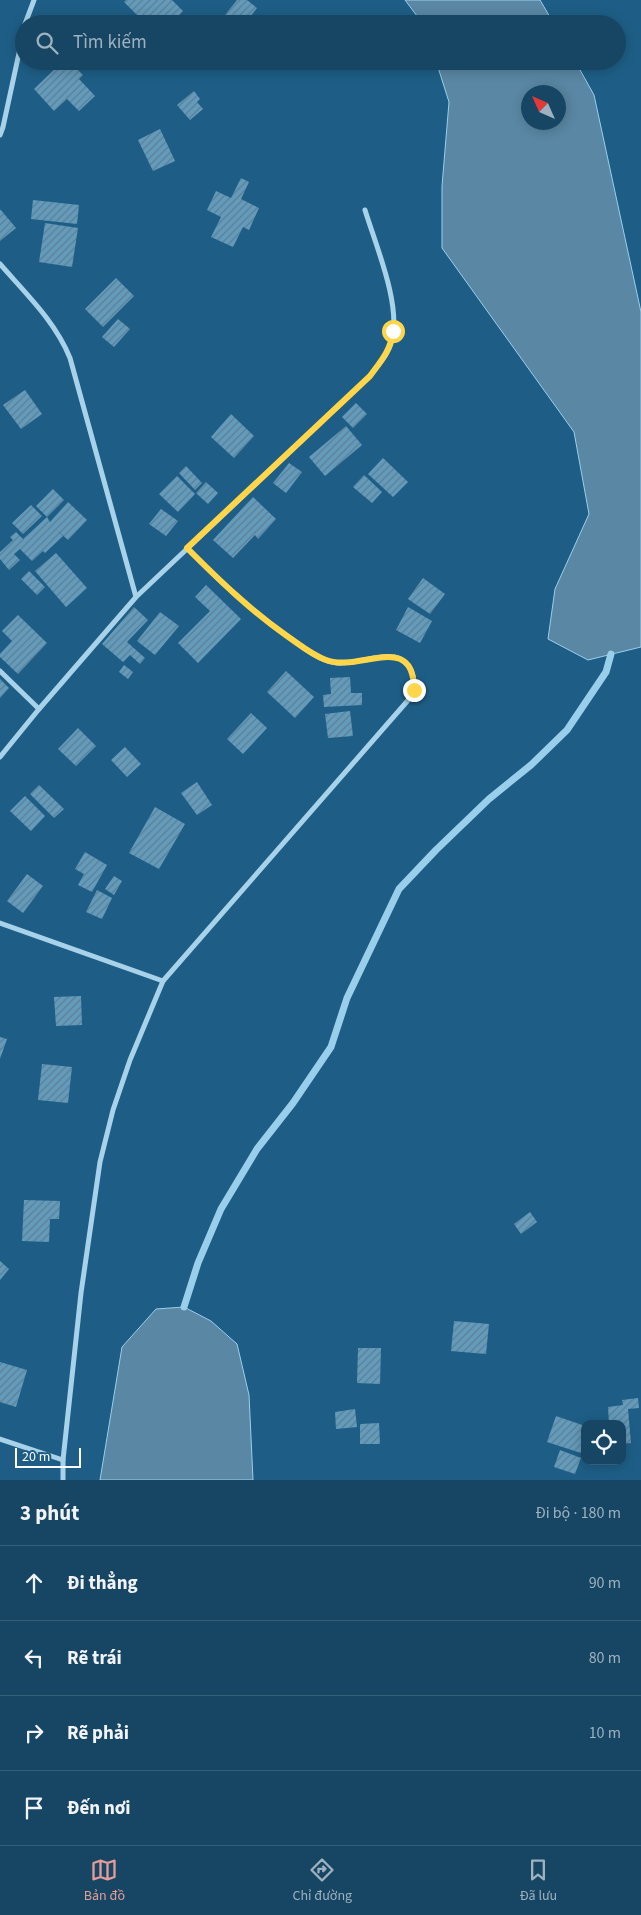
<!DOCTYPE html>
<html lang="vi">
<meta charset="utf-8">
<style>
:root{--surface:#164664;--page:#23506d;--text:#f1f3f6;--muted:#9eb1bf;--line:#355e78;--accent:#e69b98}
body{margin:0;font-family:"Source Sans 3",sans-serif;background:var(--page);color:var(--text)}
.controls{position:absolute;right:15px;bottom:15px;display:grid;overflow:hidden;border-radius:10px;box-shadow:0 2px 12px #0003}
.controls button{width:45px;height:45px;display:grid;place-items:center;padding:0;border:0;border-bottom:1px solid var(--line);background:var(--surface);color:var(--text);font:25px sans-serif}
.compass{position:absolute;left:521px;top:85px;width:45px;height:45px;border-radius:50%;background:var(--surface);box-shadow:0 2px 12px #0003;rotate:315deg}
.scale{position:absolute;left:15px;bottom:12px;width:66px;box-sizing:border-box;padding-left:5px;border:2px solid #fff;border-top:0;font-size:14px;line-height:18px;white-space:nowrap;color:#fff;-webkit-text-stroke:4px #1e5e86;paint-order:stroke}
.stop{position:absolute;width:15px;height:15px;margin:-11px;border:4px solid #ffd54a;border-radius:50%;background:#fff}
.stop.end{background:#ffd54a;border-color:#fff;box-shadow:0 1px 5px #0008}
.list{margin:0;padding:0;list-style:none}
h2{display:flex;justify-content:space-between;align-items:center;height:65px;margin:0;padding:0 20px;font-size:21px}
h2 small{font-size:16px;font-weight:400;color:var(--muted)}
.list li{display:grid;grid-template-columns:32px 1fr auto;gap:15px;align-items:center;box-sizing:border-box;height:75px;padding:0 20px;border-top:1px solid var(--line)}
.list b{display:block;font-size:19px;white-space:nowrap}
.list em{font-size:16px;font-style:normal;color:var(--muted)}
.icon{flex:none;width:28px;height:28px;fill:none;stroke:currentColor;stroke-width:2;stroke-linecap:round;stroke-linejoin:round}
.map{position:relative;flex:none;width:641px;height:1480px;overflow:hidden}
.search{position:absolute;background:var(--surface);box-shadow:0 2px 12px #0003;left:15px;right:15px;top:15px;height:55px;display:flex;align-items:center;gap:12px;box-sizing:border-box;padding:0 18px;border-radius:28px;color:var(--muted);font-size:19px}
.sheet{height:365px;background:var(--surface)}
nav{display:flex;justify-content:space-around;align-items:center;box-sizing:border-box;height:70px;border-top:1px solid var(--line);background:var(--surface);font-size:14px;color:var(--muted)}
nav a{display:grid;justify-items:center;gap:2px}
nav .on{color:var(--accent)}
.map>svg:first-child{display:block}
.water{fill:#5a87a4;stroke:#9acfec;fill-rule:evenodd}
.lines{fill:none;stroke-linecap:round;stroke-linejoin:round}
.stream{stroke:#9acfec;stroke-width:7}
.building{fill:url(#building-hatch)}
.street{stroke:#a7d2ea;stroke-width:5}
.route{stroke:#ffd54a;stroke-width:6}
</style>
<div class="map">
<svg width="641" height="1480" viewBox="0 0 641 1480">
<defs>
<pattern id="building-hatch" width="6" height="6" patternUnits="userSpaceOnUse" patternTransform="scale(1.25)"><rect width="6" height="6" fill="#649bbb"/><path d="M-1 1l2-2M0 6l6-6M5 7l2-2" fill="none" stroke="#5c7f94"/></pattern>
</defs>
<rect width="100%" height="100%" fill="#1e5e86"/>
<g class="water">
<path d="M 405,0 L 540,0 L 554,24 L 423,24 Z"/>
<path d="M 436,61 L 575,61 L 594,95 L 641,312 L 641,647 L 588,660 L 548,639 L 555,589 L 589,514 L 574,432 L 442,248 L 442,186 L 449,102 ZM 558,92 L 558,122 L 528,122 L 528,92 Z"/>
<path d="M 184,1307 L 211,1321 L 237,1344 L 249,1395 L 253,1480 L 100,1480 L 122,1347 L 156,1309 Z"/>
</g>
<g class="lines">
<path class="stream" d="M 184,1307 L 198,1263 L 221,1209 L 257,1149 L 293,1103 L 331,1047 L 347,998 L 399,889 L 436,850 L 489,799 L 531,765 L 567,730 L 606,672 L 611,654"/>
</g>
<g class="building">
<path d="M 126,0 L 172,0 L 183,11 L 171,24 L 160,24 L 152,16 L 145,23 L 124,2 Z"/>
<path d="M 237,0 L 247,0 L 257,8 L 245,24 L 225,24 L 221,20 Z"/>
<path d="M 261,16 L 270,24 L 254,24 Z"/>
<path d="M 63,61 L 69,61 L 83,75 L 79,79 L 95,96 L 79,111 L 67,99 L 54,111 L 34,89 Z"/>
<path d="M 194,91 L 200,99 L 197,102 L 203,109 L 190,120 L 177,105 Z"/>
<path d="M 160,129 L 175,161 L 153,171 L 138,140 Z"/>
<path d="M 241,178 L 249,182 L 241,199 L 259,208 L 249,230 L 243,227 L 233,247 L 211,237 L 221,217 L 207,210 L 216,191 L 231,198 Z"/>
<path d="M 33,200 L 79,205 L 77,224 L 31,219 Z"/>
<path d="M 0,209 L 16,228 L 0,241 Z"/>
<path d="M 45,223 L 78,228 L 72,267 L 39,262 Z"/>
<path d="M 116,278 L 134,296 L 103,327 L 85,309 Z"/>
<path d="M 118,319 L 130,329 L 114,347 L 102,337 Z"/>
<path d="M 25,390 L 42,414 L 21,429 L 3,405 Z"/>
<path d="M 356,403 L 367,414 L 353,428 L 342,417 Z"/>
<path d="M 231,414 L 254,436 L 234,458 L 211,437 Z"/>
<path d="M 346,426 L 362,445 L 325,476 L 309,457 Z"/>
<path d="M 383,458 L 408,482 L 393,497 L 368,474 Z"/>
<path d="M 289,463 L 302,472 L 286,493 L 273,483 Z"/>
<path d="M 186,466 L 202,483 L 195,490 L 179,473 Z"/>
<path d="M 364,475 L 382,492 L 372,503 L 353,487 Z"/>
<path d="M 177,476 L 195,494 L 178,512 L 159,494 Z"/>
<path d="M 206,482 L 218,493 L 208,504 L 196,493 Z"/>
<path d="M 53,489 L 64,500 L 47,517 L 50,522 L 68,502 L 87,520 L 68,540 L 56,529 L 63,536 L 45,553 L 43,551 L 32,561 L 20,549 L 14,554 L 20,560 L 9,570 L 0,559 L 0,552 L 13,540 L 10,537 L 16,532 L 23,539 L 47,517 L 36,506 Z"/>
<path d="M 253,497 L 276,519 L 258,539 L 255,535 L 233,558 L 213,540 Z"/>
<path d="M 31,505 L 42,516 L 23,534 L 12,523 Z"/>
<path d="M 161,509 L 178,521 L 166,536 L 149,524 Z"/>
<path d="M 56,553 L 87,588 L 66,607 L 35,571 Z"/>
<path d="M 29,571 L 45,587 L 37,595 L 21,579 Z"/>
<path d="M 423,578 L 445,594 L 430,614 L 408,599 Z"/>
<path d="M 206,585 L 241,619 L 198,663 L 178,643 L 210,611 L 195,597 Z"/>
<path d="M 134,607 L 148,620 L 127,642 L 145,658 L 140,664 L 130,655 L 123,662 L 102,644 Z"/>
<path d="M 408,607 L 432,621 L 420,643 L 396,630 Z"/>
<path d="M 160,612 L 179,626 L 155,655 L 137,641 Z"/>
<path d="M 18,615 L 47,643 L 18,674 L 0,657 L 0,654 L 12,641 L 2,631 Z"/>
<path d="M 124,665 L 133,672 L 128,679 L 119,672 Z"/>
<path d="M 286,671 L 314,697 L 295,718 L 267,692 Z"/>
<path d="M 350,677 L 351,693 L 362,693 L 362,705 L 324,707 L 323,695 L 331,694 L 330,678 Z"/>
<path d="M 0,679 L 9,688 L 0,698 Z"/>
<path d="M 350,711 L 353,736 L 328,738 L 325,714 Z"/>
<path d="M 251,713 L 267,728 L 243,754 L 227,739 Z"/>
<path d="M 78,728 L 96,746 L 76,766 L 58,749 Z"/>
<path d="M 125,747 L 141,764 L 127,777 L 111,760 Z"/>
<path d="M 197,782 L 212,805 L 197,815 L 181,793 Z"/>
<path d="M 39,785 L 64,809 L 54,818 L 30,794 Z"/>
<path d="M 25,796 L 45,816 L 31,831 L 10,811 Z"/>
<path d="M 155,807 L 185,824 L 159,869 L 129,853 Z"/>
<path d="M 85,852 L 107,865 L 92,892 L 78,885 L 84,874 L 75,869 Z"/>
<path d="M 27,874 L 43,886 L 23,913 L 7,901 Z"/>
<path d="M 114,876 L 122,881 L 114,895 L 105,889 Z"/>
<path d="M 97,890 L 112,898 L 102,919 L 86,912 Z"/>
<path d="M 81,996 L 82,1025 L 56,1026 L 54,997 Z"/>
<path d="M 0,1037 L 7,1039 L 0,1059 Z"/>
<path d="M 42,1064 L 72,1067 L 68,1103 L 38,1100 Z"/>
<path d="M 24,1200 L 60,1201 L 59,1219 L 50,1219 L 49,1242 L 22,1241 Z"/>
<path d="M 530,1212 L 537,1222 L 521,1234 L 514,1224 Z"/>
<path d="M 0,1261 L 9,1269 L 0,1280 Z"/>
<path d="M 454,1321 L 489,1324 L 486,1354 L 451,1351 Z"/>
<path d="M 358,1348 L 381,1348 L 380,1384 L 357,1383 Z"/>
<path d="M 0,1362 L 27,1370 L 16,1407 L 0,1402 Z"/>
<path d="M 638,1398 L 639,1408 L 628,1409 L 631,1443 L 622,1444 L 622,1424 L 609,1424 L 608,1407 L 623,1405 L 622,1400 Z"/>
<path d="M 355,1409 L 357,1427 L 336,1429 L 335,1412 Z"/>
<path d="M 556,1416 L 585,1426 L 585,1440 L 581,1453 L 547,1442 Z"/>
<path d="M 379,1423 L 380,1444 L 360,1444 L 360,1424 Z"/>
<path d="M 560,1450 L 581,1458 L 575,1474 L 554,1467 Z"/>
</g>
<g class="lines">
<g class="street">
<path d="M 25,24 L 34,0"/>
<path d="M 0,135 L 3,127 L 24,30"/>
<path d="M 0,264 C 26,294 55,321 70,358 L 136,597 L 39,709 L 0,757"/>
<path d="M 136,597 L 370,376 C 378,365 389,354 392,340 C 401,304 376,246 365,210"/>
<path d="M 0,671 L 39,709"/>
<path d="M 0,923 L 163,981 L 130,1060 L 113,1110 L 100,1162 L 81,1293 L 63,1460 L 63,1480"/>
<path d="M 163,981 L 410,698 C 417,685 415,667 400,659 C 385,651 355,665 337,663 C 319,661 304,648 290,638 C 251,611 220,582 187,548"/>
<path d="M 0,1439 L 63,1460"/>
</g>
</g>
<g class="lines">
<path class="route" d="M 393,331 C 391,350 381,361 370,376 L 187,548 C 219,580 250,610 287,636 C 300,645 312,655 326,660 C 359,673 414,630 414,690"/>
</g>
</svg>
<div class="controls">
<button><svg class="icon" aria-label="locate" viewBox="0 0 24 24"><circle cx="12" cy="12" r="6"/><path d="M12 2v4M12 18v4M2 12h4M18 12h4"/></svg></button>
</div>
<svg class="compass" viewBox="-18 -18 36 36"><path d="M0-13l5 13h-10z" fill="#e53935"/><path d="M0 13l5-13h-10z" fill="#9eb1bf"/></svg>
<div class="scale">20 m</div>
<div class="stop" style="left:393px;top:331px"></div>
<div class="stop end" style="left:414px;top:690px"></div>
<div class="search"><svg class="icon" aria-label="search" viewBox="0 0 24 24"><circle cx="10" cy="10" r="6"/><path d="M15 15l6 6"/></svg>Tìm kiếm</div>
</div>
<section class="sheet">
<h2>3 phút<small>Đi bộ · 180 m</small></h2>
<ul class="list">
<li><svg class="icon" aria-label="ahead" viewBox="0 0 24 24"><path d="M12 20V5M6 11l6-6 6 6"/></svg><div><b>Đi thẳng</b></div><em>90 m</em></li>
<li><svg class="icon" aria-label="left" viewBox="0 0 24 24"><path d="M17 20v-9H6M10 6l-5 5 5 5"/></svg><div><b>Rẽ trái</b></div><em>80 m</em></li>
<li><svg class="icon" aria-label="right" viewBox="0 0 24 24"><path d="M7 20v-9h11M14 6l5 5-5 5"/></svg><div><b>Rẽ phải</b></div><em>10 m</em></li>
<li><svg class="icon" aria-label="arrive" viewBox="0 0 24 24"><path d="M6 21V4h12l-3 4 3 4H6"/></svg><div><b>Đến nơi</b></div></li>
</ul>
</section>
<nav>
<a class="on"><svg class="icon" aria-label="map" viewBox="0 0 24 24"><path d="M3 6l6-2 6 2 6-2v14l-6 2-6-2-6 2zM9 4v14M15 6v14"/></svg>Bản đồ</a>
<a><svg class="icon" aria-label="directions" viewBox="0 0 24 24"><path d="M12 3l9 9-9 9-9-9zM9 14v-3h6M13 9l2 2-2 2"/></svg>Chỉ đường</a>
<a><svg class="icon" aria-label="saved" viewBox="0 0 24 24"><path d="M7 4h10v16l-5-4-5 4z"/></svg>Đã lưu</a>
</nav>
